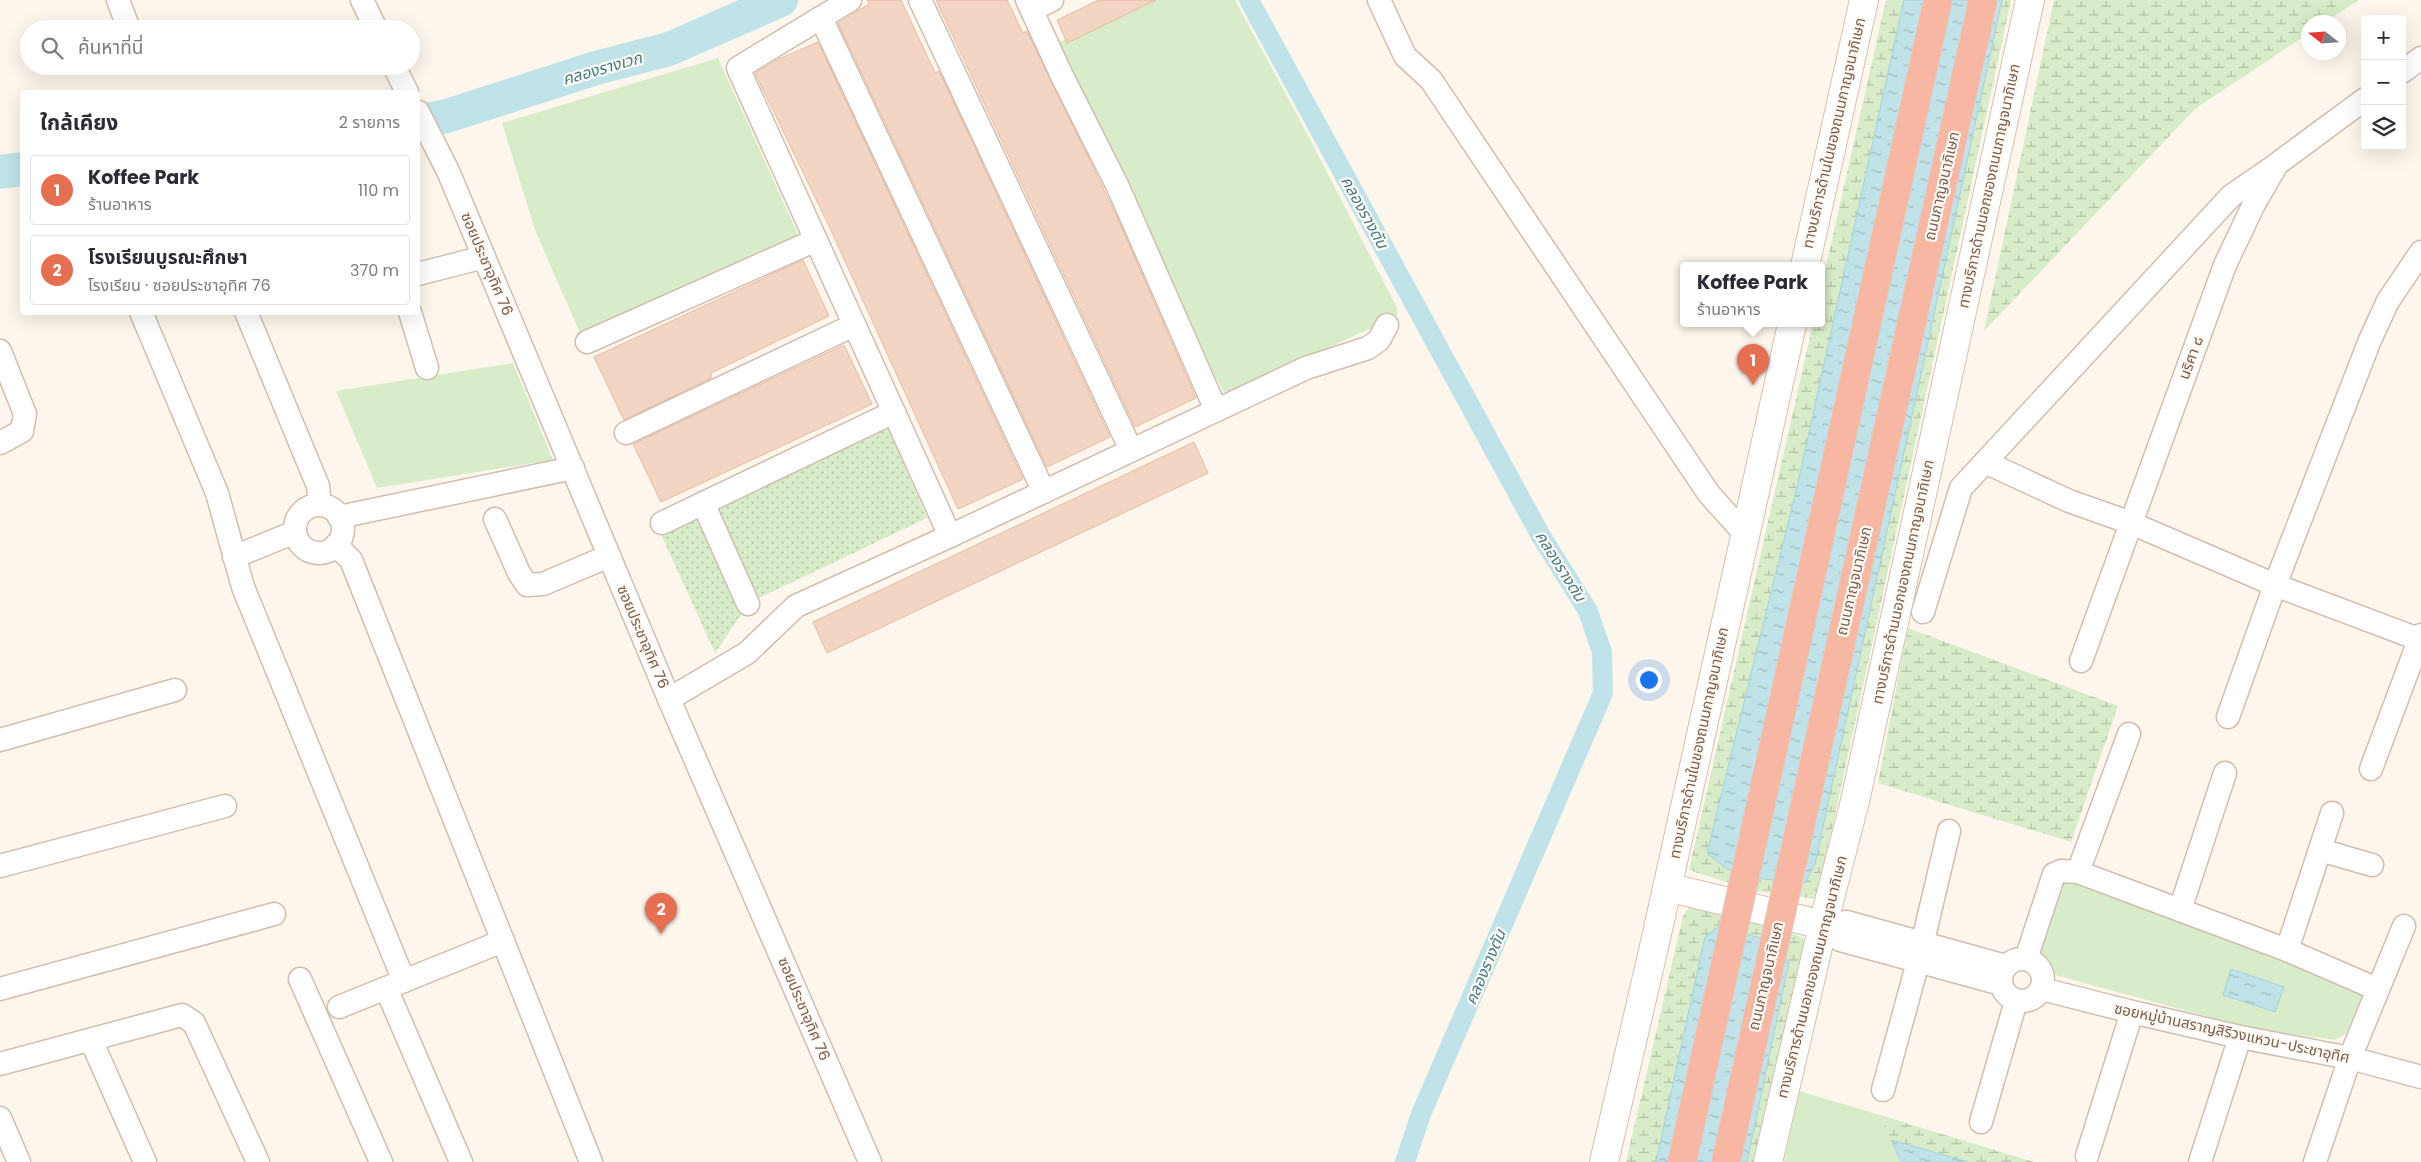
<!DOCTYPE html>
<html lang="th">
<meta charset="utf-8">
<style>
:root{--surface:#fff;--page:#f7f7f7;--text:#2b2b33;--muted:#7c7c81;--line:#e1e1e2;--accent:#e76f51}
body{margin:0;font-family:Poppins,"Noto Sans Thai",sans-serif;background:var(--page);color:var(--text)}
.controls{position:absolute;right:15px;top:15px;display:grid;overflow:hidden;border-radius:5px;box-shadow:0 5px 20px #0002}
.controls button{width:45px;height:45px;display:grid;place-items:center;padding:0;border:0;border-bottom:1px solid var(--line);background:var(--surface);color:var(--text);font:25px sans-serif}
.compass{position:absolute;left:2301px;top:15px;width:45px;height:45px;border-radius:50%;background:var(--surface);box-shadow:0 5px 20px #0002;rotate:287deg}
.you{position:absolute;left:1648px;top:679px;width:18px;height:18px;margin:-12px;border:4px solid #fff;border-radius:50%;background:#1a73e8;box-shadow:0 0 0 8px #1a73e833}
.badge{display:grid;place-items:center;width:32px;height:32px;border-radius:50%;background:var(--accent);color:#fff;font-size:16px;font-weight:700}
.pin{position:absolute;translate:-50% -41px;filter:drop-shadow(0 1px 2px #0008)}
.pin::after{content:'';position:absolute;top:26px;width:18px;height:15px;background:inherit;clip-path:polygon(0 0,100% 0,50% 100%)}
.popup{position:absolute;left:1680px;top:262px;width:145px;height:65px;box-sizing:border-box;display:grid;place-content:center;border-radius:5px;background:var(--surface);filter:drop-shadow(0 1px 4px #0005);font-size:16px;white-space:nowrap;color:var(--muted)}
.popup b{font-size:19px;color:var(--text)}
.popup::after{content:'';position:absolute;left:50%;top:100%;margin-left:-10px;border:10px solid transparent;border-top-color:var(--surface)}
.list{margin:0;padding:0;list-style:none}
h2{display:flex;justify-content:space-between;align-items:center;height:65px;margin:0;padding:0 20px;font-size:21px}
h2 small{font-size:16px;font-weight:400;color:var(--muted)}
.list li{display:grid;grid-template-columns:32px 1fr auto;gap:15px;align-items:center;box-sizing:border-box;height:70px;margin:0 10px 10px;padding:0 10px;border:1px solid var(--line);border-radius:5px}
.list b{display:block;font-size:19px;white-space:nowrap}
.list p{margin:0;font-size:16px;white-space:nowrap;color:var(--muted)}
.list em{font-size:16px;font-style:normal;color:var(--muted)}
.icon{flex:none;width:28px;height:28px;fill:none;stroke:currentColor;stroke-width:2;stroke-linecap:round;stroke-linejoin:round}
.map{position:relative;flex:none;width:2421px;height:1162px;overflow:hidden}
.search{position:absolute;background:var(--surface);box-shadow:0 5px 20px #0002;left:20px;top:20px;width:400px;height:55px;display:flex;align-items:center;gap:12px;box-sizing:border-box;padding:0 18px;border-radius:28px;color:var(--muted);font-size:19px}
.panel{position:absolute;background:var(--surface);box-shadow:0 5px 20px #0002;left:20px;top:90px;width:400px;height:225px;border-radius:5px}
.map>svg:first-child{display:block}
.green{fill:#d8ecc9}
.wetland{fill:url(#wetland-marsh)}
.garden{fill:url(#garden-dots)}
.water{fill:url(#water-ripples);stroke:#a5d3da}
.lines{fill:none;stroke-linecap:round;stroke-linejoin:round}
.canal{stroke:#bfe3e8;stroke-width:20}
.river{stroke:#bfe3e8;stroke-width:34}
.building{fill:#f3d5c3;stroke:#e6bba3}
.street-casing{stroke:#d1beb0;stroke-width:25}
.secondary-casing{stroke:#d6c0b0;stroke-width:30}
.street{stroke:#fff;stroke-width:22}
.secondary{stroke:#fff;stroke-width:28}
.highway-bridge-casing{stroke:#dad1cd;stroke-width:30;stroke-linecap:butt}
.highway-bridge{stroke:#f7b7a3;stroke-width:28}
.labels{text-anchor:middle;stroke-width:4.5;stroke-linejoin:round;paint-order:stroke}
.street-label{font-size:15px;fill:#7a5c4d;stroke:#fffaf3}
.water-label{font-size:16px;font-style:italic;fill:#437c86;stroke:#fffaf3}
</style>
<div class="map">
<svg width="2421" height="1162" viewBox="0 0 2421 1162">
<defs>
<pattern id="wetland-marsh" width="20" height="14" patternUnits="userSpaceOnUse" patternTransform="scale(1.25)"><rect width="20" height="14" fill="#d8ecc9"/><path d="M1 5h8M5 5V1M11 12h8M15 12V8" fill="none" stroke="#b4c2a5"/></pattern>
<pattern id="garden-dots" width="8" height="8" patternUnits="userSpaceOnUse" patternTransform="scale(1.25)"><rect width="8" height="8" fill="#d8ecc9"/><path d="M2 2h.1M6 6h.1" fill="none" stroke="#b4c2a5" stroke-width="1.8" stroke-linecap="round"/></pattern>
<pattern id="water-ripples" width="26" height="14" patternUnits="userSpaceOnUse" patternTransform="scale(1.25)"><rect width="26" height="14" fill="#bfe3e8"/><path d="M2 4q2-2 4 0t4 0M15 11q2-2 4 0t4 0" fill="none" stroke="#a0bbbe"/></pattern>
</defs>
<rect width="100%" height="100%" fill="#fdf6ec"/>
<g class="green">
<path d="M 1148,0 L 1235,0 L 1300,120 L 1397,308 L 1397,316 L 1226,395 L 1206,362 L 1055,53 L 1060,42 Z"/>
<path d="M 718,58 L 807,254 L 589,354 L 535,230 L 502,123 Z"/>
<path d="M 513,363 L 553,460 L 377,488 L 336,391 Z"/>
<path d="M 2065,878 L 2352,983 L 2363,993 L 2347,1033 L 2335,1040 L 2249,1028 L 2055,975 L 2046,957 L 2034,946 L 2056,885 Z"/>
<path d="M 1799,1091 L 1880,1115 L 1901,1162 L 1784,1162 Z"/>
</g>
<g class="wetland">
<path d="M 1886,0 L 2011,0 L 1817,899 L 1755,891 L 1689,870 L 1813,324 L 1822,324 L 1822,284 Z"/>
<path d="M 2054,0 L 2359,0 L 2325,22 L 2308,22 L 2308,34 L 2195,109 L 1984,331 Z"/>
<path d="M 1908,628 L 2118,706 L 2071,842 L 1878,783 Z"/>
<path d="M 1691,904 L 1794,934 L 1807,940 L 1753,1162 L 1626,1162 L 1683,916 Z"/>
<path d="M 1880,1115 L 2034,1162 L 1968,1162 L 1891,1140 Z"/>
</g>
<path class="garden" d="M 888,428 L 927,518 L 759,598 L 741,615 L 715,653 L 659,530 Z"/>
<g class="water">
<path d="M 1904,0 L 2002,0 L 1815,864 L 1805,883 L 1763,879 L 1727,869 L 1707,853 L 1797,487 Z"/>
<path d="M 1718,927 L 1761,938 L 1789,962 L 1747,1162 L 1656,1162 L 1705,937 Z"/>
<path d="M 2231,969 L 2284,987 L 2275,1012 L 2223,995 Z"/>
<path d="M 1891,1140 L 1965,1161 L 1968,1162 L 1901,1162 Z"/>
</g>
<g class="lines">
<path class="canal" d="M 1249,0 L 1541,536 L 1588,611 L 1602,652 L 1603,693 L 1421,1114 L 1405,1162"/>
<g class="river">
<path d="M 418,122 L 447,116 L 596,68 L 669,49 L 781,0"/>
<path d="M 0,172 L 22,169"/>
</g>
</g>
<g class="building">
<path d="M 867,0 L 901,0 L 935,73 L 939,71 L 1110,437 L 1047,467 L 838,23 L 869,4 Z"/>
<path d="M 936,0 L 1007,0 L 1023,33 L 1027,31 L 1118,219 L 1196,398 L 1135,427 Z"/>
<path d="M 1099,0 L 1156,0 L 1067,43 L 1057,20 Z"/>
<path d="M 818,42 L 1023,479 L 958,509 L 829,226 L 755,73 L 779,59 Z"/>
<path d="M 803,260 L 829,316 L 711,373 L 711,378 L 624,420 L 594,357 Z"/>
<path d="M 844,345 L 872,404 L 661,502 L 633,444 Z"/>
<path d="M 1194,442 L 1208,473 L 827,653 L 813,622 Z"/>
</g>
<g class="lines">
<defs>
<g id="street">
<path d="M 118,0 L 129,29"/>
<path d="M 362,0 L 376,29"/>
<path d="M 850,0 L 738,68 L 950,536"/>
<path d="M 920,0 L 1131,450"/>
<path d="M 1027,0 L 1062,76 L 1118,187 L 1216,410"/>
<path d="M 1379,0 L 1405,56 L 1431,80 L 1709,494 L 1745,534"/>
<path d="M 1032,10 L 1052,0"/>
<path d="M 821,18 L 1044,492"/>
<path d="M 394,66 L 407,92"/>
<path d="M 2402,72 L 2421,58"/>
<path d="M 418,112 L 448,171 L 669,699 L 870,1162"/>
<path d="M 418,274 L 484,257"/>
<path d="M 141,312 L 217,493 L 243,587 L 404,981"/>
<path d="M 246,312 L 318,486 L 320,505"/>
<path d="M 410,312 L 427,368"/>
<path d="M 587,342 L 816,240"/>
<path d="M 0,351 L 25,414 L 22,431 L 0,443"/>
<path d="M 626,433 L 854,325"/>
<path d="M 1985,462 L 2069,501 L 2131,523 L 2275,585 L 2421,640"/>
<path d="M 703,503 L 748,604"/>
<circle cx="319" cy="529" r="24"/>
<path d="M 339,517 L 573,468"/>
<path d="M 495,519 L 519,573 L 527,585 L 543,584 L 609,556"/>
<path d="M 662,523 L 894,412"/>
<path d="M 336,545 L 351,560 L 591,1162"/>
<path d="M 234,557 L 295,532"/>
<path d="M 1923,612 L 1961,488 L 2231,196 L 2273,167"/>
<path d="M 2081,661 L 2225,265 L 2253,206 L 2277,164 L 2365,99"/>
<path d="M 669,699 L 747,653 L 796,606 L 950,536 L 1306,368 L 1368,348 L 1379,340 L 1387,325"/>
<path d="M 2228,717 L 2275,585 L 2370,340 L 2388,301 L 2421,252"/>
<path d="M 0,740 L 175,690"/>
<path d="M 2371,769 L 2421,635"/>
<path d="M 2320,850 L 2372,865"/>
<path d="M 0,866 L 225,806"/>
<path d="M 2078,872 L 2129,734"/>
<path d="M 2180,910 L 2225,773"/>
<path d="M 1823,925 L 1840,940 L 2001,984"/>
<path d="M 1823,925 L 1847,922 L 2006,966"/>
<path d="M 2287,950 L 2332,813"/>
<circle cx="2022" cy="980" r="21"/>
<path d="M 2026,959 L 2054,874 L 2061,871 L 2078,872 L 2287,950 L 2377,989"/>
<path d="M 300,979 L 381,1162"/>
<path d="M 386,988 L 461,1162"/>
<path d="M 0,989 L 274,914"/>
<path d="M 2042,989 L 2132,1012 L 2240,1037 L 2350,1058 L 2421,1077"/>
<path d="M 339,1007 L 503,941"/>
<path d="M 91,1040 L 145,1162"/>
<path d="M 0,1064 L 182,1015 L 194,1023 L 258,1162"/>
<path d="M 1883,1090 L 1918,962 L 1949,831"/>
<path d="M 0,1118 L 19,1162"/>
<path d="M 1981,1122 L 2016,1001"/>
<path d="M 2087,1156 L 2132,1012"/>
<path d="M 2200,1162 L 2240,1037"/>
<path d="M 2315,1162 L 2350,1058 L 2404,926"/>
</g>
<g id="secondary">
<path d="M 1805,266 L 1864,0"/>
<path d="M 1667,887 L 1823,925"/>
<path d="M 1604,1162 L 1654,947 L 1792,324"/>
<path d="M 1768,1162 L 1825,917 L 1855,801 L 2030,0"/>
</g>
</defs>
<use href="#street" class="street-casing"/>
<use href="#secondary" class="secondary-casing"/>
<use href="#street" class="street"/>
<use href="#secondary" class="secondary"/>
<defs>
<g id="highway-bridge">
<path d="M 1682,1162 L 1938,0"/>
<path d="M 1726,1162 L 1983,0"/>
</g>
</defs>
<use href="#highway-bridge" class="highway-bridge-casing"/>
<use href="#highway-bridge" class="highway-bridge"/>
</g>
<g class="labels">
<g class="street-label">
<text transform="translate(1834 133) rotate(-77)" y="5">ทางบริการด้านในของถนนกาญจนาภิเษก</text>
<text transform="translate(1942 186) rotate(-77)" y="5">ถนนกาญจนาภิเษก</text>
<text transform="translate(1989 186) rotate(-78)" y="5">ทางบริการด้านนอกของถนนกาญจนาภิเษก</text>
<text transform="translate(487 264) rotate(67)" y="5">ซอยประชาอุทิศ 76</text>
<text transform="translate(2191 358) rotate(-70)" y="5">นริศา ๘</text>
<text transform="translate(1854 581) rotate(-77)" y="5">ถนนกาญจนาภิเษก</text>
<text transform="translate(1903 582) rotate(-78)" y="5">ทางบริการด้านนอกของถนนกาญจนาภิเษก</text>
<text transform="translate(643 637) rotate(67)" y="5">ซอยประชาอุทิศ 76</text>
<text transform="translate(1699 743) rotate(-78)" y="5">ทางบริการด้านในของถนนกาญจนาภิเษก</text>
<text transform="translate(1766 976) rotate(-77)" y="5">ถนนกาญจนาภิเษก</text>
<text transform="translate(1812 977) rotate(-76)" y="5">ทางบริการด้านนอกของถนนกาญจนาภิเษก</text>
<text transform="translate(804 1009) rotate(67)" y="5">ซอยประชาอุทิศ 76</text>
<text transform="translate(2232 1033) rotate(12)" y="5">ซอยหมู่บ้านสราญสิริวงแหวน-ประชาอุทิศ</text>
</g>
<g class="water-label">
<text transform="translate(602 68) rotate(-16)" y="6">คลองรางเวก</text>
<text transform="translate(1365 212) rotate(61)" y="6">คลองรางตัน</text>
<text transform="translate(1561 566) rotate(58)" y="6">คลองรางตัน</text>
<text transform="translate(1485 967) rotate(-67)" y="6">คลองรางตัน</text>
</g>
</g>
</svg>
<div class="controls">
<button>+</button>
<button>−</button>
<button><svg class="icon" aria-label="layers" viewBox="0 0 24 24"><path d="M12 4l9 5-9 5-9-5zM3 14l9 5 9-5"/></svg></button>
</div>
<svg class="compass" viewBox="-18 -18 36 36"><path d="M0-13l5 13h-10z" fill="#e53935"/><path d="M0 13l5-13h-10z" fill="#7c7c81"/></svg>
<div class="you"></div>
<div class="pin badge" style="left:1753px;top:385px">1</div>
<div class="popup"><b>Koffee Park</b>ร้านอาหาร</div>
<div class="pin badge" style="left:661px;top:934px">2</div>
<div class="search"><svg class="icon" aria-label="search" viewBox="0 0 24 24"><circle cx="10" cy="10" r="6"/><path d="M15 15l6 6"/></svg>ค้นหาที่นี่</div>
<section class="panel">
<h2>ใกล้เคียง<small>2 รายการ</small></h2>
<ul class="list">
<li><span class="badge">1</span><div><b>Koffee Park</b><p>ร้านอาหาร</p></div><em>110 m</em></li>
<li><span class="badge">2</span><div><b>โรงเรียนบูรณะศึกษา</b><p>โรงเรียน · ซอยประชาอุทิศ 76</p></div><em>370 m</em></li>
</ul>
</section>
</div>
